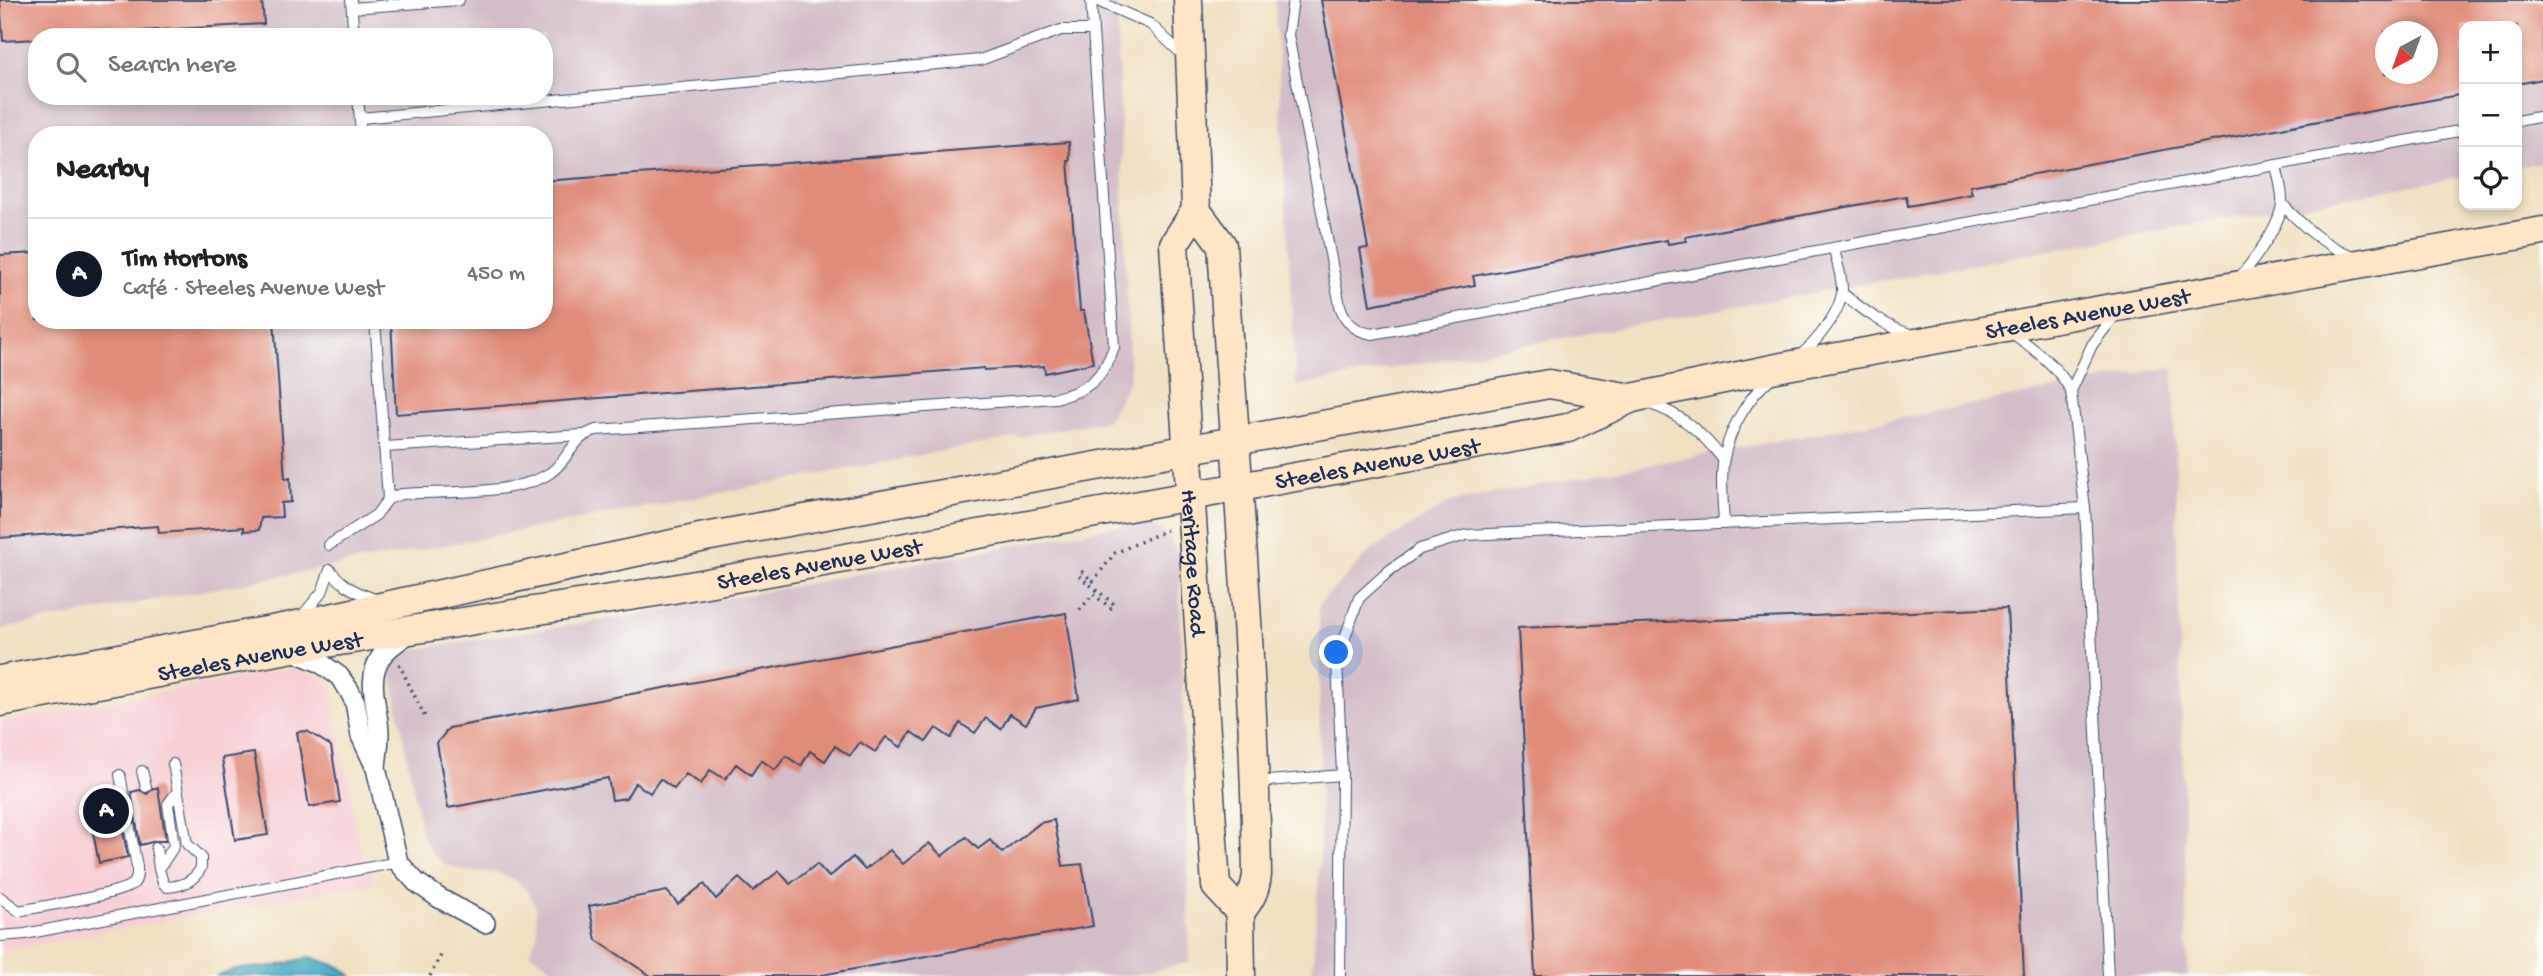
<!DOCTYPE html>
<meta charset="utf-8">
<style>
:root{--surface:#fff;--page:#f2f2f2;--text:#202124;--muted:#757577;--line:#e0e0e0;--accent:#111827}
body{margin:0;font-family:"Gochi Hand",sans-serif;background:var(--page);color:var(--text)}
.controls{position:absolute;right:21px;top:21px;display:grid;overflow:hidden;border-radius:14px;box-shadow:0 4px 10px #0003}
.controls button{width:63px;height:63px;display:grid;place-items:center;padding:0;border:0;border-bottom:2px solid var(--line);background:var(--surface);color:var(--text);font:35px sans-serif}
.compass{position:absolute;left:2375px;top:21px;width:63px;height:63px;border-radius:50%;background:var(--surface);box-shadow:0 4px 10px #0003;rotate:221deg}
.you{position:absolute;left:1337px;top:653px;width:24px;height:24px;margin:-18px;border:5px solid #fff;border-radius:50%;background:#1a73e8;box-shadow:0 0 0 10px #1a73e833}
.badge{display:grid;place-items:center;width:46px;height:46px;border-radius:50%;background:var(--accent);color:#fff;font-size:23px;font-weight:700}
.pin{position:absolute;translate:-50% -50%;border:4px solid #fff;box-shadow:0 2px 7px #0006}
.list{margin:0;padding:0;list-style:none}
h2{display:flex;justify-content:space-between;align-items:center;height:91px;margin:0;padding:0 28px;font-size:30px}
h2 small{font-size:23px;font-weight:400;color:var(--muted)}
.list li{display:grid;grid-template-columns:46px 1fr auto;gap:21px;align-items:center;box-sizing:border-box;height:112px;padding:0 28px;border-top:2px solid var(--line)}
.list b{display:block;font-size:26px;white-space:nowrap}
.list p{margin:0;font-size:23px;white-space:nowrap;color:var(--muted)}
.list em{font-size:23px;font-style:normal;color:var(--muted)}
.icon{flex:none;width:38px;height:38px;fill:none;stroke:currentColor;stroke-width:2;stroke-linecap:round;stroke-linejoin:round}
.map{position:relative;flex:none;width:2543px;height:976px;overflow:hidden}
.search{position:absolute;background:var(--surface);box-shadow:0 4px 10px #0003;left:28px;top:28px;width:525px;height:77px;display:flex;align-items:center;gap:18px;box-sizing:border-box;padding:0 24px;border-radius:28px;color:var(--muted);font-size:26px}
.panel{position:absolute;background:var(--surface);box-shadow:0 4px 10px #0003;left:28px;top:126px;width:525px;height:203px;border-radius:28px}
.map>svg:first-child{display:block}
.built{fill:#f7cfd5}
.industrial{fill:#d2bdc8;fill-rule:evenodd}
.water{fill:#44acc3;stroke:#306e90;stroke-width:2}
.building{fill:#e08c7a;fill-rule:evenodd}
.lines{fill:none;stroke-linecap:round;stroke-linejoin:round}
.service-casing{stroke:#3b4a6d;stroke-width:12}
.minor-casing{stroke:#3b4a6d;stroke-width:22}
.secondary-casing{stroke:#3b4a6d;stroke-width:31}
.path{stroke:#3b4a6d;stroke-width:3.5;stroke-dasharray:2 5;stroke-linecap:butt}
.service{stroke:#fff;stroke-width:10}
.minor{stroke:#fff;stroke-width:19}
.secondary{stroke:#fde5c5;stroke-width:28}
.labels{text-anchor:middle;stroke-width:5;stroke-linejoin:round;paint-order:stroke}
.street-label{font-size:24px;fill:#1b2f5e;stroke:#fdfcf7}
</style>
<div class="map">
<svg width="2543" height="976" viewBox="0 0 2543 976">
<rect width="100%" height="100%" fill="#fdfcf7"/>
<filter id="ink" filterUnits="userSpaceOnUse"><feTurbulence type="fractalNoise" baseFrequency=".0143" numOctaves="2"/><feDisplacementMap in="SourceGraphic" scale="14" xChannelSelector="R" yChannelSelector="G"/><feConvolveMatrix kernelMatrix="1 2 1 2 8 2 1 2 1" color-interpolation-filters="sRGB"/></filter>
<filter id="wash" filterUnits="userSpaceOnUse"><feTurbulence type="fractalNoise" baseFrequency=".00686" numOctaves="4" result="noise"/><feDisplacementMap in="SourceGraphic" scale="28" xChannelSelector="R" yChannelSelector="G"/><feGaussianBlur stdDeviation="1.57" result="paint"/><feColorMatrix in="noise" values="0 0 0 0 0 0 0 0 0 0 0 0 0 0 0 0 0 1.4 0 .05"/><feComposite in="paint" operator="in"/></filter>
<g filter="url(#wash)">
<rect width="100%" height="100%" fill="#f0e1c3"/>
<path class="built" d="M 296,667 L 323,679 L 331,690 L 361,850 L 375,883 L 0,951 L 0,722 Z"/>
<g class="industrial">
<path d="M 0,0 L 1116,0 L 1130,379 L 1108,420 L 0,629 ZM 37,37 L 544,37 L 544,96 L 37,96 ZM 37,135 L 544,135 L 544,320 L 37,320 Z"/>
<path d="M 1275,0 L 2543,0 L 2543,162 L 2517,167 L 2517,26 L 2464,26 L 2464,176 L 1296,386 ZM 2386,32 L 2428,32 L 2428,74 L 2386,74 Z"/>
<path d="M 2173,367 L 2188,976 L 1312,976 L 1320,855 L 1319,604 L 1373,549 L 1450,502 Z"/>
<path d="M 1133,523 L 1145,523 L 1160,530 L 1171,540 L 1179,556 L 1190,962 L 1131,976 L 564,976 L 529,952 L 537,936 L 536,908 L 529,893 L 517,882 L 501,873 L 466,871 L 448,866 L 433,854 L 422,836 L 391,671 L 393,660 L 404,651 L 654,612 Z"/>
</g>
<path class="water" d="M 310,957 L 340,967 L 352,976 L 216,976 L 238,969 L 276,966 Z"/>
<g id="blocks">
<g class="building">
<path d="M 0,0 L 262,0 L 264,24 L 37,37 L 37,39 L 3,41 Z"/>
<path d="M 1321,0 L 2543,0 L 2543,79 L 2517,84 L 2517,26 L 2464,26 L 2464,94 L 1970,186 L 1972,194 L 1908,206 L 1906,196 L 1685,237 L 1686,241 L 1668,244 L 1667,240 L 1473,276 L 1475,285 L 1370,305 L 1360,249 L 1368,248 ZM 2385,32 L 2427,32 L 2427,74 L 2385,74 Z"/>
<path d="M 1069,142 L 1070,161 L 1068,161 L 1080,311 L 1084,311 L 1093,363 L 1045,373 L 1044,366 L 984,370 L 984,368 L 396,414 L 391,320 L 544,320 L 544,181 Z"/>
<path d="M 37,253 L 37,320 L 274,320 L 285,479 L 290,478 L 291,502 L 281,503 L 282,517 L 261,518 L 259,530 L 244,531 L 244,527 L 159,533 L 158,526 L 0,538 L 0,255 Z"/>
<path d="M 2007,608 L 2024,976 L 1535,976 L 1518,628 Z"/>
<path d="M 1066,613 L 1079,699 L 1036,708 L 1026,724 L 1010,714 L 1001,729 L 986,718 L 975,733 L 960,723 L 951,738 L 936,728 L 926,742 L 911,732 L 901,747 L 886,737 L 875,752 L 860,742 L 850,756 L 835,746 L 825,761 L 810,751 L 801,766 L 786,756 L 775,770 L 761,760 L 751,775 L 736,764 L 725,779 L 710,770 L 701,784 L 686,774 L 674,789 L 660,779 L 650,793 L 635,783 L 626,798 L 612,800 L 608,778 L 448,808 L 437,743 L 449,728 Z"/>
<path d="M 307,731 L 331,746 L 340,802 L 309,807 L 297,732 Z"/>
<path d="M 254,753 L 268,835 L 235,840 L 222,758 Z"/>
<path d="M 153,788 L 158,788 L 166,841 L 156,841 L 140,845 L 131,792 L 140,790 L 147,794 Z"/>
<path d="M 115,792 L 128,857 L 99,863 L 86,797 Z"/>
<path d="M 1054,820 L 1063,866 L 1082,864 L 1093,926 L 816,976 L 651,976 L 596,940 L 589,906 L 667,891 L 678,904 L 704,884 L 716,899 L 739,878 L 753,891 L 779,871 L 790,884 L 817,864 L 829,877 L 853,857 L 865,870 L 890,850 L 903,864 L 929,843 L 942,856 L 966,837 L 978,849 L 990,840 L 1002,853 L 1040,823 Z"/>
</g>
</g>
</g>
<g filter="url(#ink)">
<use href="#blocks" fill-opacity="0" stroke="#3b4a6d" stroke-width="2"/>
<g class="lines">
<defs>
<g id="service">
<path d="M 351,0 L 354,37"/>
<path d="M 1095,0 L 1150,24 L 1185,57"/>
<path d="M 1293,0 L 1288,35 L 1340,306 C 1346,323 1355,331 1372,334 L 2464,130"/>
<path d="M 352,8 L 459,0"/>
<path d="M 358,96 L 361,135"/>
<path d="M 360,118 L 980,60 L 1061,30 L 1092,30"/>
<path d="M 2517,121 L 2543,116"/>
<path d="M 2282,204 C 2304,227 2324,246 2354,256"/>
<path d="M 2239,278 C 2253,262 2281,224 2282,203 C 2283,191 2278,177 2276,165"/>
<path d="M 1842,293 C 1864,311 1886,327 1913,335"/>
<path d="M 375,320 L 388,499"/>
<path d="M 2011,332 C 2034,349 2058,366 2071,391 L 2085,508"/>
<path d="M 1799,356 C 1815,344 1840,313 1842,292 C 1843,279 1836,261 1834,248"/>
<path d="M 2071,391 L 2092,345 L 2116,314"/>
<path d="M 1647,403 C 1682,414 1700,431 1723,459"/>
<path d="M 384,447 L 582,435"/>
<path d="M 1724,524 C 1723,503 1720,478 1724,458 C 1730,428 1748,397 1771,378"/>
<path d="M 329,545 L 376,515 L 388,499 L 401,494 C 443,491 515,496 550,473 C 570,459 571,438 596,430 L 1055,398 C 1087,392 1103,378 1114,347 L 1091,0"/>
<path d="M 330,570 C 344,587 357,593 378,600"/>
<path d="M 302,616 L 322,592 L 330,570"/>
<path d="M 173,764 L 187,844 L 201,857 L 201,868 C 193,882 182,886 167,887 L 163,883 L 159,869 L 174,846 L 168,804 L 178,791"/>
<path d="M 142,771 L 146,787"/>
<path d="M 1256,782 L 1342,775"/>
<path d="M 156,848 L 159,868"/>
<path d="M 0,897 L 19,911 C 41,906 122,895 134,883 C 138,878 137,872 137,867 L 120,775"/>
<path d="M 0,936 L 25,934 L 398,862"/>
<path d="M 1340,976 L 1342,775 L 1337,660 L 1359,598 L 1390,570 L 1420,549 L 1466,535 L 2085,508 L 2108,976"/>
</g>
<g id="minor">
<path d="M 288,649 L 319,662 L 339,676 L 349,690 L 355,702 L 361,736 L 376,768 L 398,862 L 416,882 L 439,898 L 485,923"/>
<path d="M 376,767 C 377,756 379,745 379,734 C 379,709 365,680 381,657 C 388,646 401,639 411,632"/>
</g>
<g id="secondary">
<path id="s1" d="M 1188,0 L 1196,210 L 1174,244 L 1216,886 L 1240,912"/>
<path d="M 1196,210 L 1222,245 C 1235,455 1254,665 1257,875 C 1255,891 1250,900 1240,912 L 1241,976"/>
<path d="M 0,680 L 293,626 L 705,537 L 1549,384 L 1632,398"/>
<path id="s2" d="M 0,702 L 288,649 L 662,591 L 1568,428 L 1632,398 L 1787,366 L 2543,231"/>
</g>
</defs>
<use href="#service" class="service-casing"/>
<use href="#minor" class="minor-casing"/>
<use href="#secondary" class="secondary-casing"/>
<g class="path">
<path d="M 1080,610 L 1093,594 L 1111,608 L 1114,604 L 1079,576 L 1082,572 L 1093,581 L 1115,553 L 1167,530"/>
<path d="M 399,664 L 426,719"/>
<path d="M 430,976 L 442,953"/>
</g>
<use href="#service" class="service"/>
<use href="#minor" class="minor"/>
<use href="#secondary" class="secondary"/>
</g>
</g>
<g class="labels">
<g class="street-label">
<text dy="8" stroke="none"><textPath href="#s2" startOffset="2126">Steeles Avenue West</textPath></text>
<text dy="8" stroke="none"><textPath href="#s2" startOffset="1398">Steeles Avenue West</textPath></text>
<text dy="8" stroke="none"><textPath href="#s2" startOffset="831">Steeles Avenue West</textPath></text>
<text dy="8" stroke="none"><textPath href="#s1" startOffset="570">Heritage Road</textPath></text>
<text dy="8" stroke="none"><textPath href="#s2" startOffset="264">Steeles Avenue West</textPath></text>
</g>
</g>
</svg>
<div class="controls">
<button>+</button>
<button>−</button>
<button><svg class="icon" aria-label="locate" viewBox="0 0 24 24"><circle cx="12" cy="12" r="6"/><path d="M12 2v4M12 18v4M2 12h4M18 12h4"/></svg></button>
</div>
<svg class="compass" viewBox="-18 -18 36 36"><path d="M0-13l5 13h-10z" fill="#e53935"/><path d="M0 13l5-13h-10z" fill="#757577"/></svg>
<div class="you"></div>
<div class="pin badge" style="left:106px;top:811px">A</div>
<div class="search"><svg class="icon" aria-label="search" viewBox="0 0 24 24"><circle cx="10" cy="10" r="6"/><path d="M15 15l6 6"/></svg>Search here</div>
<section class="panel">
<h2>Nearby<small></small></h2>
<ul class="list">
<li><span class="badge">A</span><div><b>Tim Hortons</b><p>Café · Steeles Avenue West</p></div><em>450 m</em></li>
</ul>
</section>
</div>
